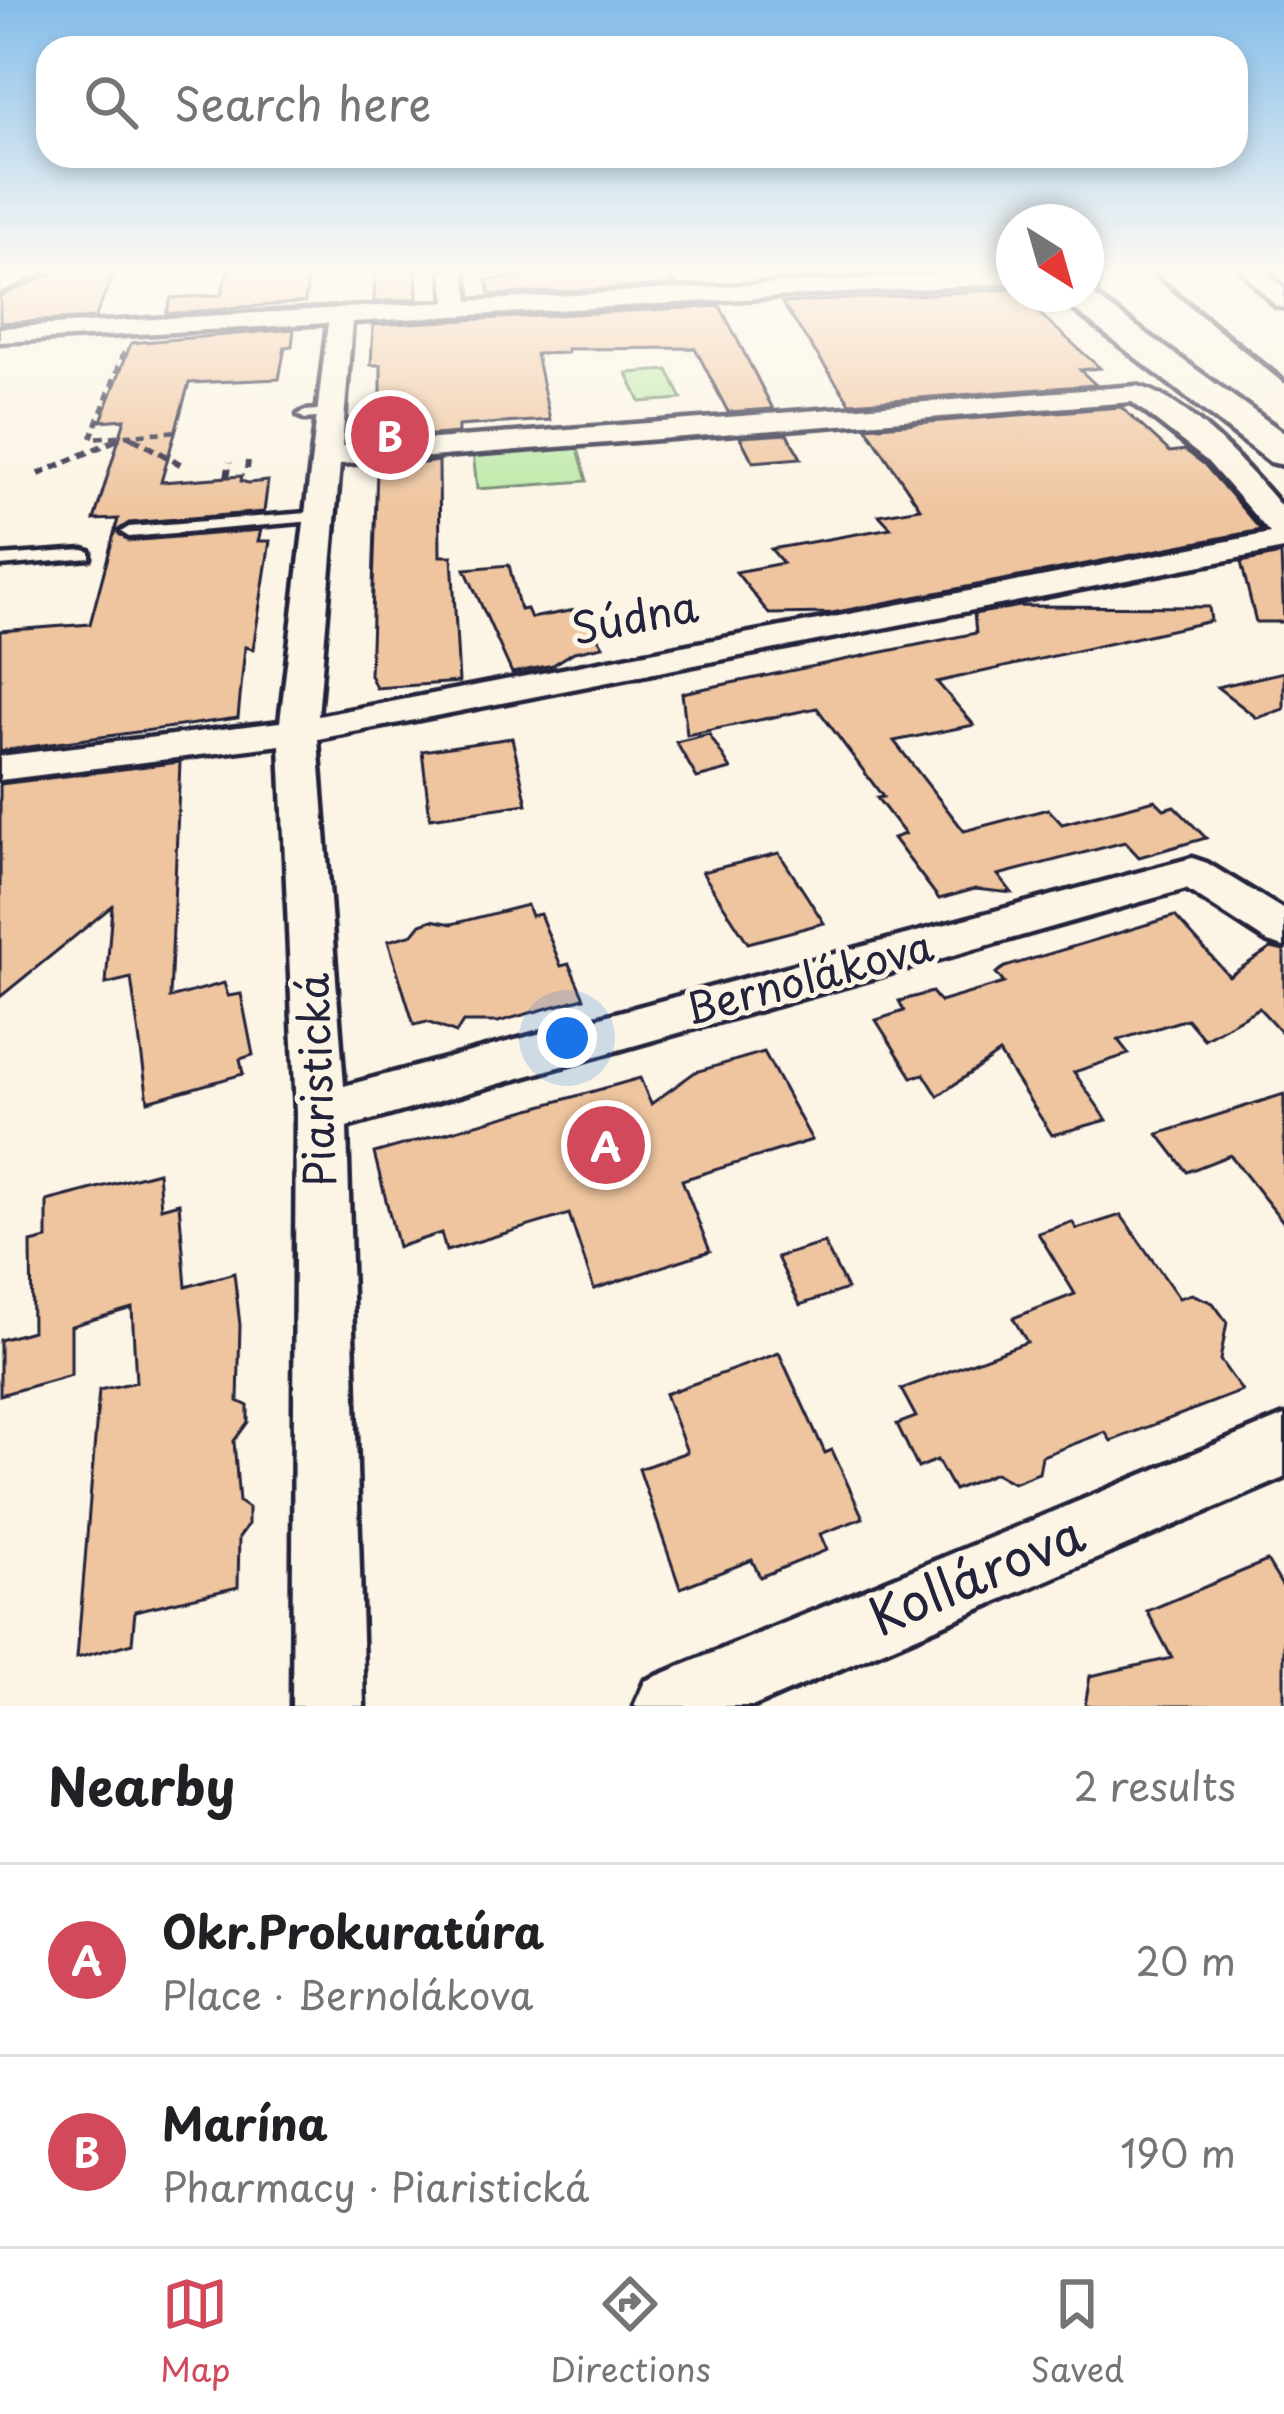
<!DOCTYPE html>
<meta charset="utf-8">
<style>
:root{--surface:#fff;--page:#f2f2f2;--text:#202124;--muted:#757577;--line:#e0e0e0;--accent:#d1495b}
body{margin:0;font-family:"Playpen Sans",sans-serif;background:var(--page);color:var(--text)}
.compass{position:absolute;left:996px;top:204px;width:108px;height:108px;border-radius:50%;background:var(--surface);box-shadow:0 6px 18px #0003;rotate:143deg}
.you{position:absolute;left:567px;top:1038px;width:42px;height:42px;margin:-30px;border:9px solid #fff;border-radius:50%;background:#1a73e8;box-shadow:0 0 0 18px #1a73e833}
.badge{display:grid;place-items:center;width:78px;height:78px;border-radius:50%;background:var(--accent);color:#fff;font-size:39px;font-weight:700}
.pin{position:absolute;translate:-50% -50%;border:6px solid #fff;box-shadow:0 3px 12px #0006}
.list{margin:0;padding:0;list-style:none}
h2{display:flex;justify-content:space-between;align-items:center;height:156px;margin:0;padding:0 48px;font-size:51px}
h2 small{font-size:39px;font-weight:400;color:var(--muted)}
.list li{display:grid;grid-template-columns:78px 1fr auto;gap:36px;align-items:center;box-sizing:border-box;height:192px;padding:0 48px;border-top:3px solid var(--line)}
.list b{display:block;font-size:45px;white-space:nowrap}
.list p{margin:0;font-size:39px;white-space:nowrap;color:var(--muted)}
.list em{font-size:39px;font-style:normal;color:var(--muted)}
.icon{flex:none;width:66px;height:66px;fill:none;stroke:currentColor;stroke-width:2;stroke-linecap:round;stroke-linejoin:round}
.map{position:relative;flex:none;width:1284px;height:1706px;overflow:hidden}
.search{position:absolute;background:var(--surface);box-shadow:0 6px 18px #0003;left:36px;right:36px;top:36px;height:132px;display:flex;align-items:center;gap:30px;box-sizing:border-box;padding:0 42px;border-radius:36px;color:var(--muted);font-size:45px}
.sheet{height:540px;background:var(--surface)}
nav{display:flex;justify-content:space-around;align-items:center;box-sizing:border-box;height:168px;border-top:3px solid var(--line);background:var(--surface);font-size:33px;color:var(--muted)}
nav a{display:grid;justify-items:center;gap:6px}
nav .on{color:var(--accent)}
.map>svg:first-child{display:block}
.green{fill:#bce9a7;stroke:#6f8671;stroke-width:3}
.building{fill:#efc59f;stroke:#22223b;stroke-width:3}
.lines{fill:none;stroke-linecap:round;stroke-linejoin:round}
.lane-casing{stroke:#22223b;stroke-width:9}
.street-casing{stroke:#22223b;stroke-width:9}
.secondary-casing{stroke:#22223b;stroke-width:9}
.path-far1{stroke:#22223b;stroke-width:4.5;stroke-dasharray:8 6;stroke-linecap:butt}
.path{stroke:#22223b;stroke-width:6;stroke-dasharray:9 6;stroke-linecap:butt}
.lane{fill:#fcf5e5;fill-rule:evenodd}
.street{fill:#fcf5e5;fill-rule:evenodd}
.secondary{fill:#fcf5e5;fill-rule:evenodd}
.rail{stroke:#22223b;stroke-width:6}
.labels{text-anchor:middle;stroke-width:10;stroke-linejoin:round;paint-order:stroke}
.street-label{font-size:42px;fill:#22223b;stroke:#fcf5e5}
.near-street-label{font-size:51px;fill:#22223b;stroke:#fcf5e5}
</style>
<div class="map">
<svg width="1284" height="1706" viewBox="0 0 1284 1706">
<rect width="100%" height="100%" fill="#fcf5e5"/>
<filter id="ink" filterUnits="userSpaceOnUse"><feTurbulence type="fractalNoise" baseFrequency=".00833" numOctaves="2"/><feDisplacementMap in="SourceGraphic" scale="24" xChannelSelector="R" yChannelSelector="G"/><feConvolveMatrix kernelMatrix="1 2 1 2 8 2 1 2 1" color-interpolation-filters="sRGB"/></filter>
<g filter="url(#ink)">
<g class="green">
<path d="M 668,370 L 682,399 L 640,402 L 627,373 Z"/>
<path d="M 577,445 L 587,481 L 477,489 L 473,453 Z"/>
</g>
<g class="building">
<path d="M 61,270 L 115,270 L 95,318 L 0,323 L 0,296 Z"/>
<path d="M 228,270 L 309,270 L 305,302 L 166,314 L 171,298 L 221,295 Z"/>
<path d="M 416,270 L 417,299 L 374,302 L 375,272 Z"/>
<path d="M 622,270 L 662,270 L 677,285 L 490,295 L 487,280 Z"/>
<path d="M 1012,289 L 1100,368 L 1080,370 L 1096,385 L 850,403 L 782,303 Z"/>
<path d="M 720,306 L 773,409 L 728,412 L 695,348 L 567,349 L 567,353 L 536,354 L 550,420 L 458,426 L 458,433 L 381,439 L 381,365 L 371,365 L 373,325 Z"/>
<path d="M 294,329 L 292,346 L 285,347 L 279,379 L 189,383 L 161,482 L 242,476 L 241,481 L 248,483 L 268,481 L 264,512 L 129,523 L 117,531 L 129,541 L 261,530 L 258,541 L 270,541 L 253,649 L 245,647 L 238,718 L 0,751 L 0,631 L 90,624 L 118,519 L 94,520 L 125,419 L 101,421 L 131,343 Z"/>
<path d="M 1121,407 L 1170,452 L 1185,450 L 1204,464 L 1261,530 L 832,613 L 769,614 L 736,572 L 783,563 L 771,549 L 891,528 L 879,515 L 920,508 L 866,427 Z"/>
<path d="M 787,434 L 801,458 L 753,462 L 740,437 Z"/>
<path d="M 439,461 L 440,556 L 452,556 L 459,682 L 376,688 L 370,675 L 377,469 Z"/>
<path d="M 1281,554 L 1284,622 L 1256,622 L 1241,562 Z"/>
<path d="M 509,565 L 520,610 L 527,609 L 531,618 L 581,609 L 603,646 L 574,652 L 553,665 L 512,673 L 465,569 Z"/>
<path d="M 1020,606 L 1209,607 L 1211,621 L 937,682 L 974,725 L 894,741 L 964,831 L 1048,809 L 1062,824 L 1155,800 L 1164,809 L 1174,806 L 1206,838 L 1139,857 L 1125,842 L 998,875 L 1012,893 L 975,889 L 939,899 L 893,838 L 905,834 L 877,798 L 883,797 L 817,708 L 687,735 L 682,693 L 976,633 L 974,614 Z"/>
<path d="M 1284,672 L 1284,709 L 1257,718 L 1217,687 Z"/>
<path d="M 709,734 L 731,769 L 697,778 L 676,742 Z"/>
<path d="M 512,738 L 527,804 L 430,818 L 422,751 Z"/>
<path d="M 180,762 L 170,998 L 224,983 L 228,996 L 241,994 L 253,1055 L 240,1059 L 243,1074 L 148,1101 L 131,978 L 106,984 L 112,906 L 0,997 L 0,784 Z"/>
<path d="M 779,853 L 824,923 L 748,943 L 702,872 Z"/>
<path d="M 527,905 L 531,916 L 540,914 L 561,966 L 569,964 L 584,998 L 498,1022 L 463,1022 L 456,1033 L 427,1022 L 414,1025 L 388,941 L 413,934 L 421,924 L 432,920 L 452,924 Z"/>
<path d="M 1175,916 L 1229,976 L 1271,948 L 1284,951 L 1284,1035 L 1259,1008 L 1204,1039 L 1187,1019 L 1118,1040 L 1129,1054 L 1074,1072 L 1107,1120 L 1052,1135 L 999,1053 L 938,1096 L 924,1074 L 912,1077 L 876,1020 L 904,1011 L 899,1001 L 932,992 L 940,1002 L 1004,983 L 996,973 L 1005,967 Z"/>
<path d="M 764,1052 L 812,1140 L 682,1180 L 710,1251 L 594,1289 L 569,1214 L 446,1251 L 441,1233 L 398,1247 L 374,1153 L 640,1078 L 651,1104 L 695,1072 Z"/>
<path d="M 1284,1094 L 1284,1223 L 1230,1155 L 1187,1172 L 1158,1134 Z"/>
<path d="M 158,1172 L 161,1208 L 179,1203 L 186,1287 L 234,1273 L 240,1325 L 238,1401 L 248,1406 L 248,1422 L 234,1441 L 239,1502 L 248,1508 L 248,1525 L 239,1537 L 238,1587 L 135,1611 L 132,1643 L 77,1658 L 99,1390 L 136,1382 L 132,1308 L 71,1326 L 71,1375 L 0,1395 L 0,1340 L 32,1331 L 31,1243 L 47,1239 L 47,1201 Z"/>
<path d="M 1121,1215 L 1179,1298 L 1192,1294 L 1213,1303 L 1227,1322 L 1220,1360 L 1242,1391 L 1111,1441 L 1105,1432 L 1042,1456 L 1039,1473 L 1013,1483 L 995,1473 L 954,1490 L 937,1460 L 918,1468 L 897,1424 L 916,1417 L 901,1389 L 1027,1342 L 1013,1318 L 1075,1294 L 1038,1233 L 1072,1222 L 1077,1229 Z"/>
<path d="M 824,1243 L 847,1289 L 800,1305 L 777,1257 Z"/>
<path d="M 779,1353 L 825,1453 L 832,1450 L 863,1518 L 820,1534 L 827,1550 L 760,1577 L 752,1560 L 680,1588 L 639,1469 L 687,1452 L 665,1394 Z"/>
<path d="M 1267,1561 L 1284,1589 L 1284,1706 L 1085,1706 L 1090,1676 L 1172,1658 L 1147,1611 Z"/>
</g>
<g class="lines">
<defs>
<g id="lane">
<path d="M 1086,270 L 1098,278 L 1094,306 L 1088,309 L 1082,306 Z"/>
<path d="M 332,409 L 339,413 L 337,416 L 305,419 L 298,415 L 305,411 Z"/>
<path d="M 320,512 L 328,517 L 325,520 L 129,537 L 121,532 L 129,527 Z"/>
<path d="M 84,550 L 90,552 L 90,558 L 0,566 L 0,556 Z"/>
</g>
<g id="street">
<path d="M 19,270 L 49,270 L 0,292 L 0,277 Z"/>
<path d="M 442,270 L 464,270 L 469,301 L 1010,270 L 1014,270 L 1014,283 L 352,322 L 342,446 L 1137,386 C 1189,399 1250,470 1284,510 L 1284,549 L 318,739 L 344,1086 L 1192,858 L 1207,863 L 1284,910 L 1284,947 L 1268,942 L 1186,889 L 347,1127 L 364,1706 L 292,1706 L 296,1113 L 280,745 L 0,780 L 0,756 L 280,722 L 328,323 L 0,342 L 0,328 L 446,302 ZM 1132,402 L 1207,461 L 1270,533 L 318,716 L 340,464 Z"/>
<path d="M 1241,270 L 1264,270 L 1284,288 L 1284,308 L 1276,306 Z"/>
<path d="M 1284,1416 L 1284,1478 L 754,1706 L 634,1706 L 645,1681 Z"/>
</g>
<path id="secondary" d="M 1086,290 L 1284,433 L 1284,465 L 1270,462 L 1054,294 L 1086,294 Z"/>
</defs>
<use href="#lane" class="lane-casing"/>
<use href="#street" class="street-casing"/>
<use href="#secondary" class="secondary-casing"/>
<g class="path-far1">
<path d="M 124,352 L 91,438 L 178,431"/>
<path d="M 113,441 L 127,435 L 138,441"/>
</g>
<g class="path">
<path d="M 133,438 L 182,465"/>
<path d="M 247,469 L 248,461"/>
<path d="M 39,474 L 120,438"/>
<path d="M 227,477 L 230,462"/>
</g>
<use href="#lane" class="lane"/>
<use href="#street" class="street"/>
<use href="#secondary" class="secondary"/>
<path class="rail" d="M 1149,270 L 1284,380"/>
</g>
</g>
<linearGradient id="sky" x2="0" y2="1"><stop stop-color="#84bdea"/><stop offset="0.53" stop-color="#fefaf3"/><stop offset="1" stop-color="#fefaf3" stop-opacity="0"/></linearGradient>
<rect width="1284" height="508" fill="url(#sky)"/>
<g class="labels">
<g class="street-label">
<text transform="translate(635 618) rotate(-11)" y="15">Súdna</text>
<text transform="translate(809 978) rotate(-15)" y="15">Bernolákova</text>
<text transform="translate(317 1080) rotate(-92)" y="15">Piaristická</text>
</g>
<g class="near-street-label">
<text transform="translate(977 1576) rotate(-23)" y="18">Kollárova</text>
</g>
</g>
</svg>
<svg class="compass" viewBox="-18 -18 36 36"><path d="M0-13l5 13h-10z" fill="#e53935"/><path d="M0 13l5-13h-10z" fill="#757577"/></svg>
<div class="you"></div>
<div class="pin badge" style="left:606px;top:1145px">A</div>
<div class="pin badge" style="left:390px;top:435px">B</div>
<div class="search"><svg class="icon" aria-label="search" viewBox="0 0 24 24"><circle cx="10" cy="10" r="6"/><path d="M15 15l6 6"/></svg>Search here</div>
</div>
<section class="sheet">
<h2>Nearby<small>2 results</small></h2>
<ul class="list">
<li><span class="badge">A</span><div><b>Okr.Prokuratúra</b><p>Place · Bernolákova</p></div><em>20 m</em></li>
<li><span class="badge">B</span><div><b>Marína</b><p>Pharmacy · Piaristická</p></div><em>190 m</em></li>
</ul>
</section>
<nav>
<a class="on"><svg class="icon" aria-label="map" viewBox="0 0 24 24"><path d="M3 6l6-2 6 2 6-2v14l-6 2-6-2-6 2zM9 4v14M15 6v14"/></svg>Map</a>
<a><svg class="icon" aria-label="directions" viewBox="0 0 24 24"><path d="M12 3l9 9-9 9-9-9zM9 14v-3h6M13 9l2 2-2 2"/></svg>Directions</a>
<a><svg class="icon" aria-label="saved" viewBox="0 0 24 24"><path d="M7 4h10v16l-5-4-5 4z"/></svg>Saved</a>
</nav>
